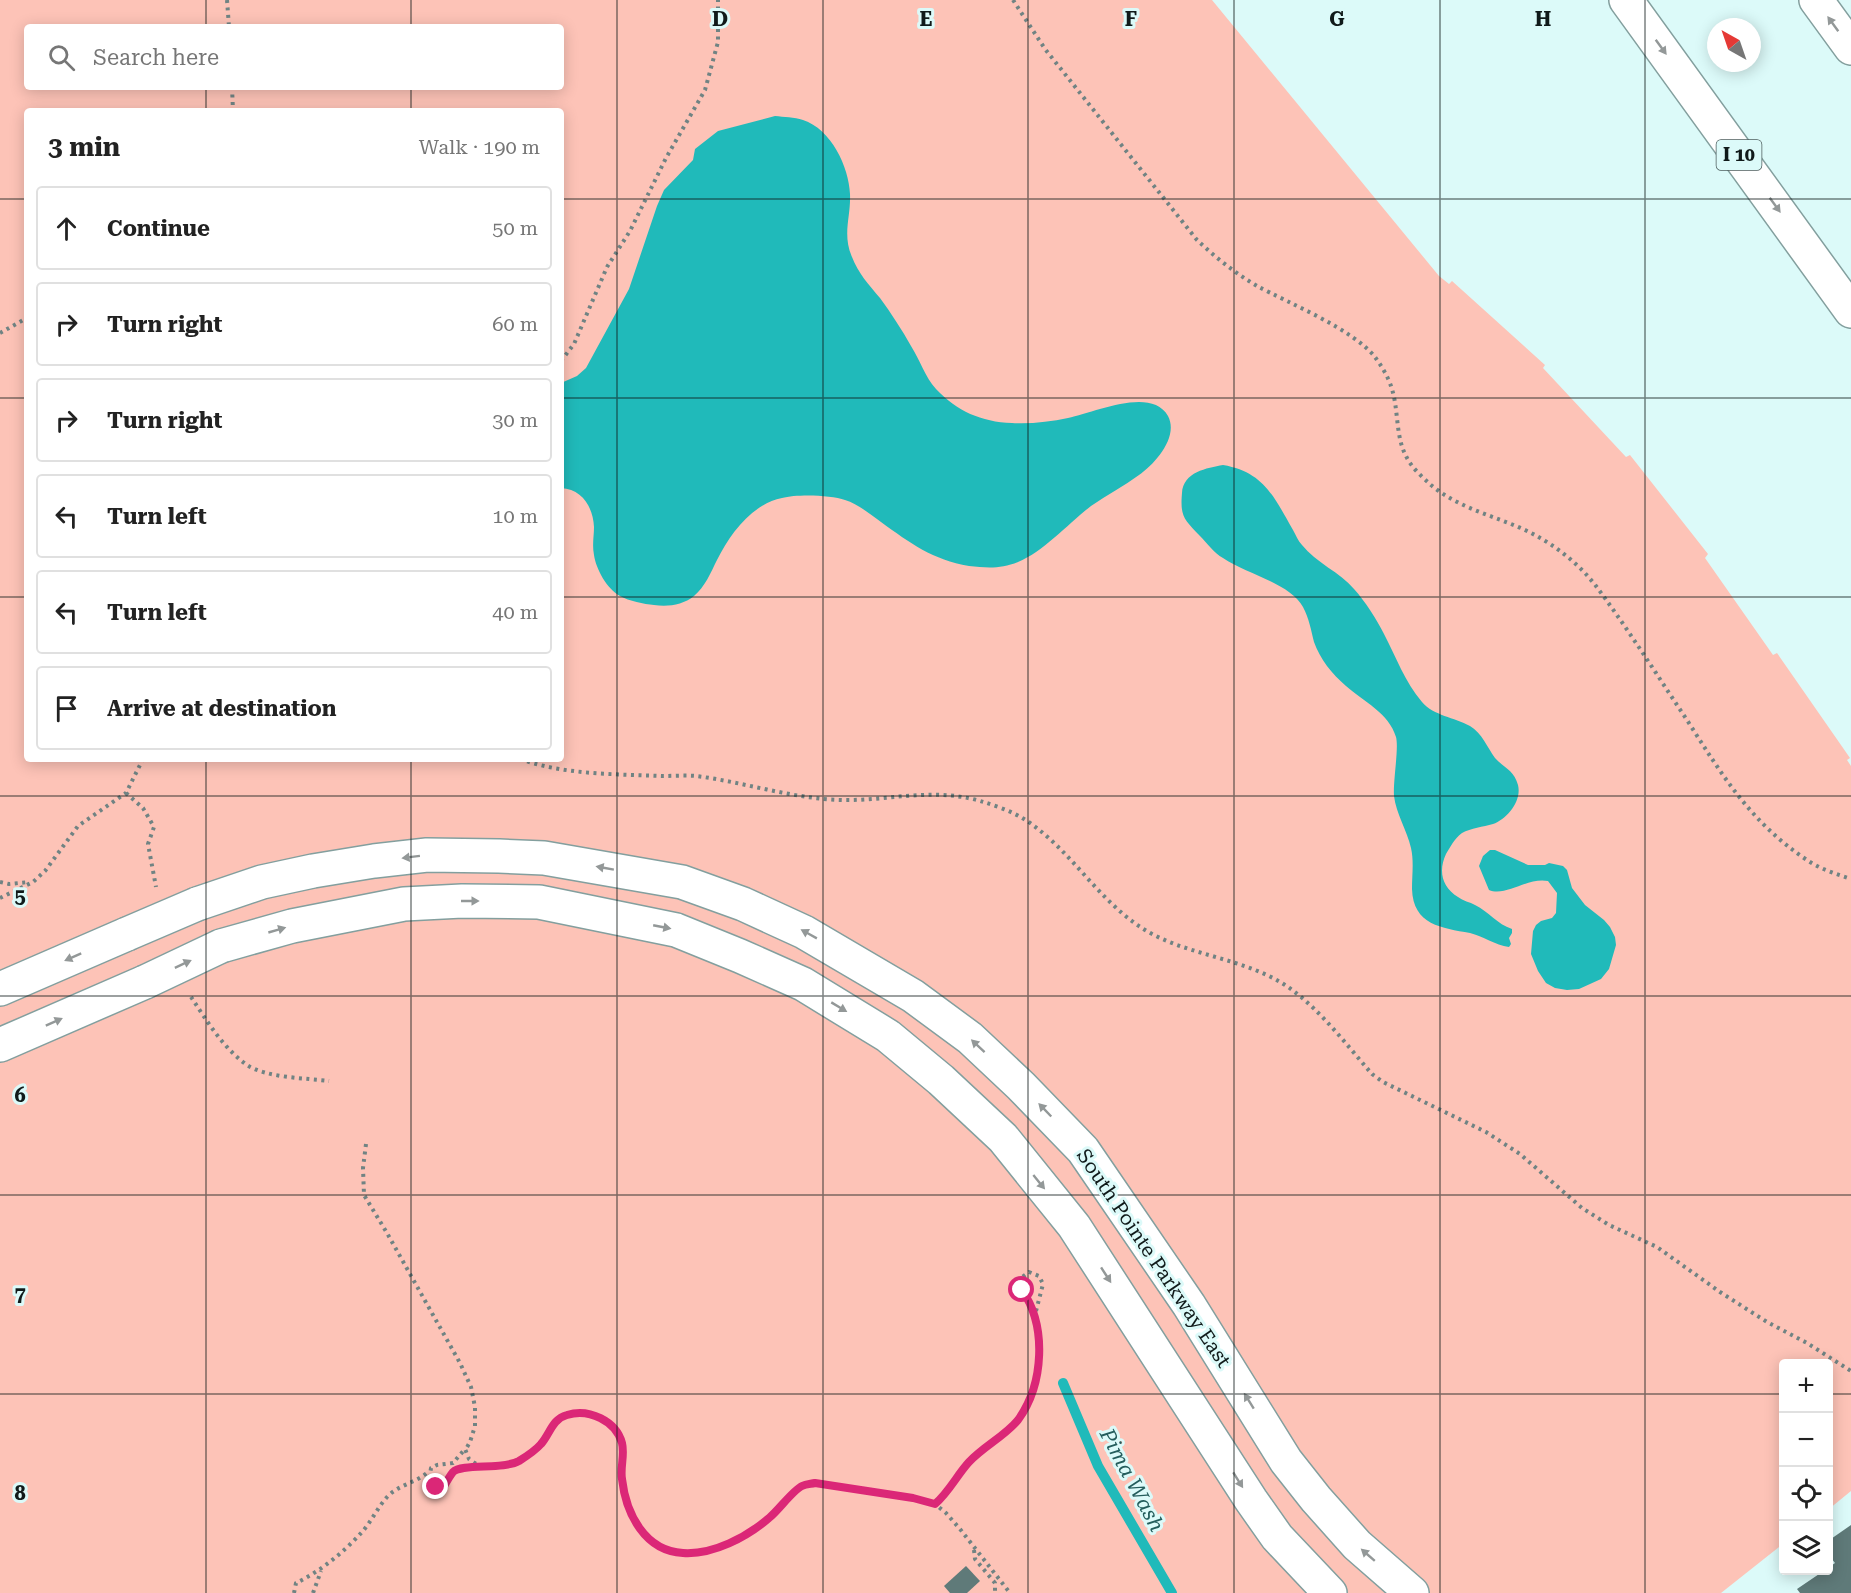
<!DOCTYPE html>
<meta charset="utf-8">
<style>
:root{--surface:#fff;--page:#f2f2f2;--text:#222;--muted:#767676;--line:#e0e0e0}
body{margin:0;font-family:"Roboto Serif",serif;background:var(--page);color:var(--text)}
.controls{position:absolute;right:18px;bottom:18px;display:grid;overflow:hidden;border-radius:6px;box-shadow:0 3px 15px #0003}
.controls button{width:54px;height:54px;display:grid;place-items:center;padding:0;border:0;border-bottom:2px solid var(--line);background:var(--surface);color:var(--text);font:30px sans-serif}
.compass{position:absolute;left:1707px;top:18px;width:54px;height:54px;border-radius:50%;background:var(--surface);box-shadow:0 3px 15px #0003;rotate:320deg}
.stop{position:absolute;width:18px;height:18px;margin:-14px;border:4px solid #db2777;border-radius:50%;background:#fff}
.stop.end{background:#db2777;border-color:#fff;box-shadow:0 2px 6px #0008}
.list{margin:0;padding:0;list-style:none}
h2{display:flex;justify-content:space-between;align-items:center;height:78px;margin:0;padding:0 24px;font-size:26px}
h2 small{font-size:20px;font-weight:400;color:var(--muted)}
.list li{display:grid;grid-template-columns:39px 1fr auto;gap:18px;align-items:center;box-sizing:border-box;height:84px;margin:0 12px 12px;padding:0 12px;border:2px solid var(--line);border-radius:6px}
.list b{display:block;font-size:22px;white-space:nowrap}
.list em{font-size:20px;font-style:normal;color:var(--muted)}
.icon{flex:none;width:33px;height:33px;fill:none;stroke:currentColor;stroke-width:2;stroke-linecap:round;stroke-linejoin:round}
.map{position:relative;flex:none;width:1851px;height:1593px;overflow:hidden}
.search{position:absolute;background:var(--surface);box-shadow:0 3px 15px #0003;left:24px;top:24px;width:540px;height:66px;display:flex;align-items:center;gap:15px;box-sizing:border-box;padding:0 21px;border-radius:6px;color:var(--muted);font-size:22px}
.panel{position:absolute;background:var(--surface);box-shadow:0 3px 15px #0003;left:24px;top:108px;width:540px;height:654px;border-radius:6px}
.map>svg:first-child{display:block}
.green{fill:#fdc3b7;fill-rule:evenodd}
.water{fill:#20baba}
.lines{fill:none;stroke-linecap:round;stroke-linejoin:round}
.stream{stroke:#20baba;stroke-width:10}
.building{fill:#5f7a79}
.major-casing{stroke:#839f9e;stroke-width:36}
.highway-casing{stroke:#839f9e;stroke-width:36}
.path{stroke:#708383;stroke-width:4;stroke-dasharray:3 4.5;stroke-linecap:butt}
.major{stroke:#fff;stroke-width:33}
.highway{stroke:#fff;stroke-width:33}
.major-bridge-casing{stroke:#839f9e;stroke-width:36;stroke-linecap:butt}
.major-bridge{stroke:#fff;stroke-width:33}
.oneway{fill:#939898}
.route{stroke:#db2777;stroke-width:8}
.grid{fill:none;stroke:#101a1a;stroke-width:1.5;stroke-opacity:0.55}
.labels{text-anchor:middle;stroke-width:6;stroke-linejoin:round;paint-order:stroke}
.shield{fill:#dcfaf9;stroke:#4d5d5d;stroke-width:1.5}
.shield-label{font-size:18px;font-weight:bold;fill:#101a1a}
.street-label{font-size:20px;fill:#101a1a;stroke:#dcfaf9}
.water-label{font-size:21px;font-style:italic;fill:#245d5c;stroke:#dcfaf9}
.grid-label{font-size:20px;text-anchor:middle;font-weight:bold;fill:#101a1a;stroke:#dcfaf9;stroke-width:6;stroke-linejoin:round;paint-order:stroke}
</style>
<div class="map">
<svg width="1851" height="1593" viewBox="0 0 1851 1593">
<rect width="100%" height="100%" fill="#dcfaf9"/>
<path class="green" d="M 0,0 L 1212,0 L 1439,276 L 1449,284 L 1452,281 L 1545,365 L 1543,368 L 1626,457 L 1630,455 L 1708,554 L 1705,558 L 1773,655 L 1777,653 L 1850,758 L 1847,760 L 1851,766 L 1851,1491 L 1829,1509 L 1828,1364 L 1784,1364 L 1783,1544 L 1721,1593 L 0,1593 ZM 27,27 L 561,27 L 561,87 L 27,87 ZM 27,111 L 561,111 L 561,759 L 27,759 Z"/>
<g class="water">
<path d="M 775,116 C 784,117 794,117 803,120 C 831,129 849,167 850,194 C 851,217 842,234 852,257 C 858,273 869,285 880,298 C 891,313 902,330 911,346 C 920,360 925,377 936,389 C 957,411 981,422 1012,423 C 1030,424 1050,422 1068,418 C 1094,413 1151,386 1168,416 C 1179,437 1155,464 1139,475 C 1124,486 1107,495 1091,506 C 1069,523 1043,552 1018,562 C 1001,569 987,568 969,566 C 933,560 910,543 881,522 C 870,514 858,504 845,500 C 831,495 797,494 782,498 C 752,504 730,534 717,560 C 711,572 705,587 694,596 C 683,605 668,607 654,605 C 644,604 629,601 620,596 C 607,589 596,569 594,555 C 592,545 594,536 594,527 C 593,507 582,489 561,488 L 561,383 L 577,376 L 586,368 L 629,289 L 657,206 L 664,190 L 693,160 L 695,149 L 718,131 Z"/>
<path d="M 1223,465 C 1264,472 1274,497 1293,530 C 1296,535 1298,541 1302,545 C 1316,563 1340,572 1354,589 C 1365,601 1377,620 1384,634 C 1396,657 1405,682 1422,702 C 1434,716 1454,717 1470,726 C 1482,733 1487,747 1495,758 C 1504,768 1514,770 1518,785 C 1522,801 1507,819 1493,824 C 1483,827 1471,828 1462,833 C 1454,839 1451,846 1446,854 C 1438,871 1442,887 1458,897 C 1463,901 1470,902 1475,905 C 1489,912 1497,924 1512,929 L 1512,933 L 1509,938 L 1511,944 L 1509,947 C 1495,945 1483,936 1470,933 C 1442,928 1413,925 1412,889 C 1412,875 1414,861 1411,848 C 1407,831 1396,813 1394,796 C 1393,780 1399,748 1396,737 C 1389,713 1363,701 1346,686 C 1332,674 1320,659 1314,642 C 1311,630 1309,618 1303,607 C 1290,583 1246,574 1223,558 C 1214,553 1207,543 1200,536 C 1184,519 1180,517 1182,493 C 1183,472 1207,468 1223,465 Z"/>
<path d="M 1490,850 L 1495,850 L 1528,865 L 1545,865 L 1549,863 L 1563,866 L 1567,870 L 1572,888 L 1585,905 L 1604,920 L 1610,927 L 1615,937 L 1616,945 L 1609,969 L 1601,979 L 1579,989 L 1567,990 L 1555,988 L 1546,983 L 1538,971 L 1531,954 L 1533,931 L 1536,925 L 1541,921 L 1552,918 L 1556,913 L 1557,893 L 1548,881 C 1527,877 1506,897 1489,890 L 1479,866 L 1483,856 Z"/>
</g>
<g class="lines">
<path class="stream" d="M 1063,1383 L 1098,1466 L 1172,1593"/>
</g>
<g class="building">
<path d="M 1851,1525 L 1851,1593 L 1800,1593 L 1797,1589 L 1825,1570 L 1828,1570 L 1828,1568 L 1835,1563 L 1828,1554 L 1828,1541 Z"/>
<path d="M 966,1566 L 980,1581 L 967,1593 L 950,1593 L 944,1586 Z"/>
</g>
<g class="lines">
<defs>
<g id="major">
<path d="M 197,904 L 262,882 L 313,871 L 374,861 L 427,855 L 499,856 L 544,858 L 682,882 L 743,904 L 804,932 L 913,996 L 970,1038 L 1021,1086 L 1083,1150 L 1189,1305 L 1286,1461 L 1316,1499 L 1357,1545 L 1412,1593"/>
<path d="M 221,946 L 292,926 L 404,904 L 462,901 L 539,902 L 676,930 L 740,956 L 803,984 L 888,1036 L 941,1080 L 1003,1138 L 1074,1226 L 1251,1500 L 1277,1537 L 1330,1593"/>
<path d="M 0,989 L 127,934"/>
<path d="M 0,1045 L 145,982"/>
</g>
<g id="highway">
<path d="M 1626,0 L 1851,311"/>
<path d="M 1816,0 L 1851,48"/>
</g>
</defs>
<use href="#major" class="major-casing"/>
<use href="#highway" class="highway-casing"/>
<g class="path">
<path d="M 227,0 L 229,27"/>
<path d="M 1013,0 L 1045,49 L 1197,240 C 1215,257 1235,273 1257,286 C 1289,303 1354,330 1375,357 C 1381,365 1388,377 1391,386 C 1399,409 1395,435 1406,456 C 1411,467 1422,477 1431,485 C 1456,506 1487,514 1516,526 C 1547,539 1575,559 1596,586 C 1628,629 1657,675 1687,720 C 1722,775 1751,823 1807,860 C 1820,869 1836,874 1851,879"/>
<path d="M 232,87 L 233,111"/>
<path d="M 0,333 L 27,318"/>
<path d="M 561,361 L 574,344 L 607,267 L 630,231 L 666,158 L 705,90 L 718,42 L 718,0"/>
<path d="M 520,759 C 565,775 615,774 662,776 C 673,776 685,775 696,776 C 744,782 793,799 842,800 C 889,801 932,787 980,801 C 994,805 1011,811 1024,819 C 1073,850 1100,906 1152,934 C 1190,954 1234,958 1273,978 C 1312,998 1343,1041 1372,1074 L 1383,1082 L 1486,1132 L 1520,1154 L 1582,1208 L 1609,1225 L 1657,1247 L 1720,1292 L 1767,1322 L 1807,1343 L 1851,1371"/>
<path d="M 126,793 L 143,808 L 154,827 L 148,844 L 156,887"/>
<path d="M 0,882 L 9,884 L 29,882"/>
<path d="M 0,898 L 33,882 L 45,871 L 78,826 L 126,793 L 143,759"/>
<path d="M 191,997 C 207,1021 223,1048 247,1065 C 267,1078 305,1078 329,1081"/>
<path d="M 366,1144 L 363,1168 L 364,1195 L 387,1233 L 460,1363 L 471,1387 L 475,1407 L 475,1426 L 470,1442 L 466,1449"/>
<path d="M 482,1468 L 469,1459 L 465,1449 L 453,1463 L 437,1465 L 431,1468 L 429,1481 L 436,1487 L 443,1488 C 446,1483 449,1477 453,1472 C 462,1462 503,1470 519,1461 C 527,1457 535,1451 541,1444 C 549,1434 552,1419 567,1415 C 589,1408 616,1421 622,1443 C 625,1455 620,1467 622,1479 C 626,1514 645,1551 683,1553 C 713,1555 747,1537 769,1518 C 779,1510 792,1491 802,1486 C 806,1484 811,1484 815,1483 L 913,1498 L 935,1504 L 946,1513 L 960,1529 L 1010,1593"/>
<path d="M 935,1504 C 949,1491 957,1475 970,1461 C 984,1447 1002,1437 1016,1422 C 1032,1404 1041,1363 1038,1339 C 1038,1331 1037,1323 1035,1316 C 1031,1299 1021,1296 1021,1278 L 1029,1272 L 1039,1276 L 1043,1284 L 1035,1315"/>
<path d="M 974,1550 L 975,1559 L 995,1583 L 995,1593"/>
<path d="M 294,1593 L 296,1583 C 321,1571 344,1552 362,1532 C 372,1521 378,1506 389,1495 C 401,1484 418,1482 429,1471"/>
<path d="M 313,1593 L 321,1571"/>
</g>
<use href="#major" class="major"/>
<use href="#highway" class="highway"/>
<defs>
<g id="major-bridge">
<path d="M 127,934 L 197,904"/>
<path d="M 145,982 L 221,946"/>
</g>
</defs>
<use href="#major-bridge" class="major-bridge-casing"/>
<use href="#major-bridge" class="major-bridge"/>
</g>
<defs><path id="oneway-solid" d="M-6-.8H1V-3.2L6.5 0L1 3.2V.8H-6Z" transform="scale(1.5)"/></defs>
<g class="oneway">
<use href="#oneway-solid" transform="translate(1833 24) rotate(-126)"/>
<use href="#oneway-solid" transform="translate(1661 47) rotate(54)"/>
<use href="#oneway-solid" transform="translate(1775 205) rotate(54)"/>
<use href="#oneway-solid" transform="translate(411 857) rotate(173)"/>
<use href="#oneway-solid" transform="translate(605 868) rotate(-170)"/>
<use href="#oneway-solid" transform="translate(470 901)"/>
<use href="#oneway-solid" transform="translate(662 927) rotate(11)"/>
<use href="#oneway-solid" transform="translate(277 930) rotate(-16)"/>
<use href="#oneway-solid" transform="translate(809 934) rotate(-151)"/>
<use href="#oneway-solid" transform="translate(73 957) rotate(156)"/>
<use href="#oneway-solid" transform="translate(183 964) rotate(-25)"/>
<use href="#oneway-solid" transform="translate(839 1007) rotate(31)"/>
<use href="#oneway-solid" transform="translate(54 1022) rotate(-24)"/>
<use href="#oneway-solid" transform="translate(978 1046) rotate(-137)"/>
<use href="#oneway-solid" transform="translate(1045 1110) rotate(-134)"/>
<use href="#oneway-solid" transform="translate(1039 1182) rotate(51)"/>
<use href="#oneway-solid" transform="translate(1106 1275) rotate(57)"/>
<use href="#oneway-solid" transform="translate(1249 1401) rotate(-122)"/>
<use href="#oneway-solid" transform="translate(1238 1480) rotate(58)"/>
<use href="#oneway-solid" transform="translate(1368 1555) rotate(-139)"/>
</g>
<g class="lines">
<path class="route" d="M 436,1487 L 443,1488 C 446,1483 449,1477 453,1472 C 462,1463 503,1470 519,1461 C 527,1456 535,1451 541,1444 C 550,1434 552,1419 567,1415 C 589,1408 616,1421 622,1443 C 625,1455 620,1467 622,1479 C 626,1514 645,1551 683,1553 C 713,1555 747,1537 769,1518 C 779,1510 792,1491 802,1486 C 806,1484 811,1484 815,1483 L 913,1498 L 935,1504 C 949,1492 957,1475 969,1462 C 984,1446 1005,1436 1018,1420 C 1044,1384 1047,1326 1022,1290"/>
</g>
<path class="grid" d="M 206,0 L 206,27M 411,0 L 411,27M 617,0 L 617,1593M 823,0 L 823,1593M 1028,0 L 1028,1593M 1234,0 L 1234,1593M 1440,0 L 1440,1593M 1645,0 L 1645,1593M 206,87 L 206,111M 411,87 L 411,111M 0,199 L 27,199M 561,199 L 1851,199M 0,398 L 27,398M 561,398 L 1851,398M 0,597 L 27,597M 561,597 L 1851,597M 206,759 L 206,1593M 411,759 L 411,1593M 0,796 L 1851,796M 0,996 L 1851,996M 0,1195 L 1851,1195M 0,1394 L 1784,1394M 1828,1394 L 1851,1394"/>
<g class="labels">
<rect class="shield" x="1716.5" y="140" width="45" height="30" rx="4.5"/>
<g class="shield-label">
<text x="1739" y="161">I 10</text>
</g>
<g class="street-label">
<text transform="translate(1154 1258) rotate(56)" y="7">South Pointe Parkway East</text>
</g>
<g class="water-label">
<text transform="translate(1132 1480) rotate(62)" y="7">Pima Wash</text>
</g>
</g>
<g class="grid-label">
<text x="720" y="26">D</text>
<text x="926" y="26">E</text>
<text x="1131" y="26">F</text>
<text x="1337" y="26">G</text>
<text x="1543" y="26">H</text>
<text x="20" y="903">5</text>
<text x="20" y="1102">6</text>
<text x="20" y="1301">7</text>
<text x="20" y="1500">8</text>
</g>
</svg>
<div class="controls">
<button>+</button>
<button>−</button>
<button><svg class="icon" aria-label="locate" viewBox="0 0 24 24"><circle cx="12" cy="12" r="6"/><path d="M12 2v4M12 18v4M2 12h4M18 12h4"/></svg></button>
<button><svg class="icon" aria-label="layers" viewBox="0 0 24 24"><path d="M12 4l9 5-9 5-9-5zM3 14l9 5 9-5"/></svg></button>
</div>
<svg class="compass" viewBox="-18 -18 36 36"><path d="M0-13l5 13h-10z" fill="#e53935"/><path d="M0 13l5-13h-10z" fill="#767676"/></svg>
<div class="stop" style="left:1022px;top:1290px"></div>
<div class="stop end" style="left:436px;top:1487px"></div>
<div class="search"><svg class="icon" aria-label="search" viewBox="0 0 24 24"><circle cx="10" cy="10" r="6"/><path d="M15 15l6 6"/></svg>Search here</div>
<section class="panel">
<h2>3 min<small>Walk · 190 m</small></h2>
<ul class="list">
<li><svg class="icon" aria-label="ahead" viewBox="0 0 24 24"><path d="M12 20V5M6 11l6-6 6 6"/></svg><div><b>Continue</b></div><em>50 m</em></li>
<li><svg class="icon" aria-label="right" viewBox="0 0 24 24"><path d="M7 20v-9h11M14 6l5 5-5 5"/></svg><div><b>Turn right</b></div><em>60 m</em></li>
<li><svg class="icon" aria-label="right" viewBox="0 0 24 24"><path d="M7 20v-9h11M14 6l5 5-5 5"/></svg><div><b>Turn right</b></div><em>30 m</em></li>
<li><svg class="icon" aria-label="left" viewBox="0 0 24 24"><path d="M17 20v-9H6M10 6l-5 5 5 5"/></svg><div><b>Turn left</b></div><em>10 m</em></li>
<li><svg class="icon" aria-label="left" viewBox="0 0 24 24"><path d="M17 20v-9H6M10 6l-5 5 5 5"/></svg><div><b>Turn left</b></div><em>40 m</em></li>
<li><svg class="icon" aria-label="arrive" viewBox="0 0 24 24"><path d="M6 21V4h12l-3 4 3 4H6"/></svg><div><b>Arrive at destination</b></div></li>
</ul>
</section>
</div>
